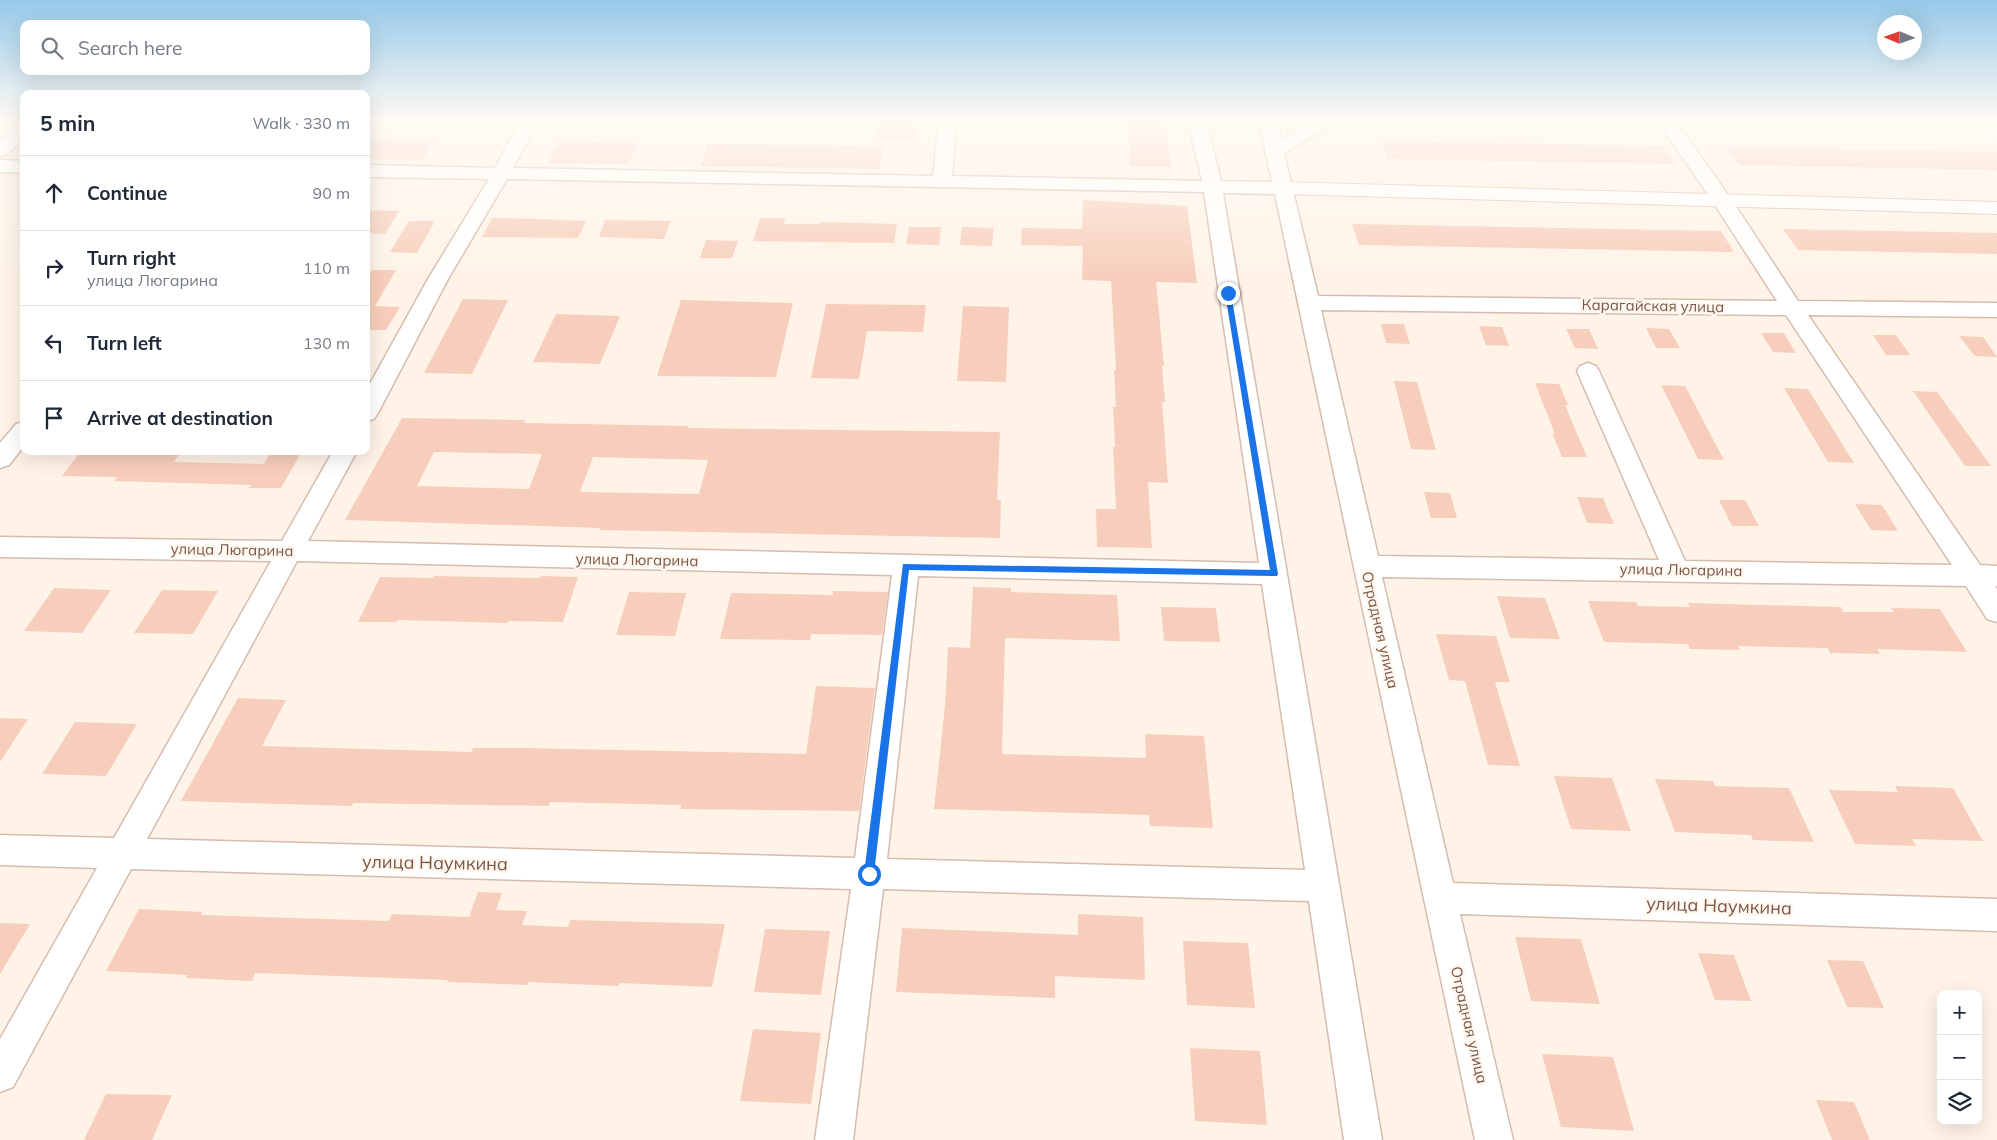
<!DOCTYPE html>
<meta charset="utf-8">
<style>
:root{--surface:#fff;--page:#f6f6f7;--text:#1f2937;--muted:#747a83;--line:#e0e1e3}
body{margin:0;font-family:Mulish,sans-serif;background:var(--page);color:var(--text)}
.controls{position:absolute;right:15px;bottom:15px;display:grid;overflow:hidden;border-radius:10px;box-shadow:0 5px 20px #0002}
.controls button{width:45px;height:45px;display:grid;place-items:center;padding:0;border:0;border-bottom:1px solid var(--line);background:var(--surface);color:var(--text);font:25px sans-serif}
.compass{position:absolute;left:1877px;top:15px;width:45px;height:45px;border-radius:50%;background:var(--surface);box-shadow:0 5px 20px #0002;rotate:272deg}
.stop{position:absolute;width:15px;height:15px;margin:-11px;border:4px solid #1a73e8;border-radius:50%;background:#fff}
.stop.end{background:#1a73e8;border-color:#fff;box-shadow:0 1px 5px #0008}
.list{margin:0;padding:0;list-style:none}
h2{display:flex;justify-content:space-between;align-items:center;height:65px;margin:0;padding:0 20px;font-size:21px}
h2 small{font-size:16px;font-weight:400;color:var(--muted)}
.list li{display:grid;grid-template-columns:32px 1fr auto;gap:15px;align-items:center;box-sizing:border-box;height:75px;padding:0 20px;border-top:1px solid var(--line)}
.list b{display:block;font-size:19px;white-space:nowrap}
.list p{margin:0;font-size:16px;white-space:nowrap;color:var(--muted)}
.list em{font-size:16px;font-style:normal;color:var(--muted)}
.icon{flex:none;width:28px;height:28px;fill:none;stroke:currentColor;stroke-width:2;stroke-linecap:round;stroke-linejoin:round}
.map{position:relative;flex:none;width:1997px;height:1140px;overflow:hidden}
.search{position:absolute;background:var(--surface);box-shadow:0 5px 20px #0002;left:20px;top:20px;width:350px;height:55px;display:flex;align-items:center;gap:12px;box-sizing:border-box;padding:0 18px;border-radius:10px;color:var(--muted);font-size:19px}
.panel{position:absolute;background:var(--surface);box-shadow:0 5px 20px #0002;left:20px;top:90px;width:350px;height:365px;border-radius:10px}
.map>svg:first-child{display:block}
.building{fill:#f7cebb;fill-rule:evenodd}
.lines{fill:none;stroke-linecap:round;stroke-linejoin:round}
.street-casing{stroke:#d5bcad;stroke-width:3}
.secondary-casing{stroke:#dbbdad;stroke-width:2}
.street{fill:#fff;fill-rule:evenodd}
.secondary{fill:#fff;fill-rule:evenodd}
.route{fill:#1a73e8}
.labels{text-anchor:middle;stroke-width:5;stroke-linejoin:round;paint-order:stroke}
.street-label{font-size:15px;fill:#7c5647;stroke:#fff8ef}
.near-street-label{font-size:18px;fill:#7c5647;stroke:#fff8ef}
</style>
<div class="map">
<svg width="1997" height="1140" viewBox="0 0 1997 1140">
<rect width="100%" height="100%" fill="#fff3e7"/>
<g class="building">
<path d="M 880,120 L 918,121 L 915,140 L 876,139 Z"/>
<path d="M 1128,120 L 1165,120 L 1171,167 L 1131,166 Z"/>
<path d="M 366,140 L 435,140 L 422,160 L 366,159 Z"/>
<path d="M 559,141 L 638,143 L 628,164 L 548,163 Z"/>
<path d="M 1382,141 L 1663,146 L 1675,164 L 1388,159 Z"/>
<path d="M 708,144 L 820,145 L 883,147 L 879,169 L 700,166 Z"/>
<path d="M 1727,147 L 1997,152 L 1997,170 L 1739,165 Z"/>
<path d="M 1083,200 L 1187,206 L 1197,283 L 1156,282 L 1164,366 L 1162,366 L 1165,402 L 1162,402 L 1168,483 L 1148,482 L 1152,548 L 1097,547 L 1096,509 L 1116,509 L 1113,447 L 1115,447 L 1113,407 L 1116,407 L 1114,370 L 1116,370 L 1111,281 L 1082,280 L 1083,246 L 1021,245 L 1022,228 L 1082,229 Z"/>
<path d="M 366,210 L 399,211 L 385,234 L 366,233 Z"/>
<path d="M 492,218 L 536,219 L 586,221 L 578,238 L 482,237 Z"/>
<path d="M 760,218 L 785,218 L 784,224 L 820,224 L 821,222 L 897,224 L 894,243 L 753,241 Z"/>
<path d="M 605,220 L 606,220 L 671,221 L 664,239 L 599,237 Z"/>
<path d="M 409,221 L 435,221 L 417,253 L 390,252 Z"/>
<path d="M 1352,224 L 1721,231 L 1734,252 L 1359,245 Z"/>
<path d="M 909,227 L 941,227 L 939,245 L 906,244 Z"/>
<path d="M 962,227 L 994,228 L 992,246 L 960,245 Z"/>
<path d="M 1783,229 L 1997,233 L 1997,254 L 1798,250 Z"/>
<path d="M 706,240 L 738,241 L 732,258 L 700,258 Z"/>
<path d="M 372,270 L 396,270 L 375,306 L 400,307 L 386,330 L 366,330 L 366,280 Z"/>
<path d="M 463,299 L 508,300 L 472,374 L 424,373 Z"/>
<path d="M 681,300 L 793,303 L 776,377 L 657,376 Z"/>
<path d="M 826,304 L 926,305 L 923,332 L 867,331 L 859,379 L 811,378 Z"/>
<path d="M 963,306 L 1009,307 L 1006,382 L 957,381 Z"/>
<path d="M 556,314 L 620,316 L 600,364 L 533,362 Z"/>
<path d="M 1381,324 L 1404,324 L 1410,344 L 1386,343 Z"/>
<path d="M 1479,326 L 1502,327 L 1509,346 L 1486,345 Z"/>
<path d="M 1646,328 L 1669,329 L 1680,348 L 1656,348 Z"/>
<path d="M 1566,329 L 1589,329 L 1598,349 L 1575,348 Z"/>
<path d="M 1761,333 L 1784,333 L 1796,353 L 1773,352 Z"/>
<path d="M 1873,335 L 1896,335 L 1910,355 L 1886,355 Z"/>
<path d="M 1959,336 L 1983,337 L 1997,357 L 1975,356 Z"/>
<path d="M 1394,381 L 1417,382 L 1436,450 L 1411,449 Z"/>
<path d="M 1535,383 L 1559,384 L 1568,405 L 1565,405 L 1587,457 L 1562,457 L 1552,433 L 1555,434 Z"/>
<path d="M 1661,385 L 1685,386 L 1724,460 L 1698,459 Z"/>
<path d="M 1784,388 L 1808,389 L 1854,463 L 1828,462 Z"/>
<path d="M 1913,391 L 1937,392 L 1991,466 L 1965,466 Z"/>
<path d="M 402,418 L 525,420 L 524,423 L 689,426 L 688,428 L 1000,432 L 997,500 L 1001,500 L 1000,538 L 600,530 L 600,528 L 345,520 ZM 434,452 L 542,454 L 529,489 L 417,486 ZM 593,457 L 708,460 L 699,494 L 580,492 Z"/>
<path d="M 81,451 L 179,455 L 174,462 L 264,464 L 271,451 L 302,451 L 281,488 L 249,488 L 251,485 L 114,481 L 117,477 L 62,476 Z"/>
<path d="M 1424,492 L 1450,493 L 1457,518 L 1431,518 Z"/>
<path d="M 1577,497 L 1603,498 L 1614,524 L 1587,523 Z"/>
<path d="M 1719,500 L 1745,500 L 1759,526 L 1732,526 Z"/>
<path d="M 1855,504 L 1882,505 L 1898,531 L 1871,530 Z"/>
<path d="M 434,576 L 540,578 L 541,576 L 578,577 L 563,622 L 508,621 L 507,623 L 398,620 L 396,622 L 358,622 L 380,577 L 433,578 Z"/>
<path d="M 973,587 L 1011,588 L 1011,592 L 1117,595 L 1120,641 L 1005,638 L 1002,754 L 1146,758 L 1145,734 L 1204,736 L 1213,828 L 1150,826 L 1149,815 L 934,809 L 945,706 L 948,647 L 970,648 Z"/>
<path d="M 54,588 L 111,590 L 82,633 L 24,631 Z"/>
<path d="M 162,590 L 218,591 L 193,634 L 134,633 Z"/>
<path d="M 833,591 L 888,592 L 882,635 L 811,634 L 810,640 L 720,639 L 731,593 L 833,595 Z"/>
<path d="M 629,592 L 686,593 L 675,636 L 616,635 Z"/>
<path d="M 1497,596 L 1545,598 L 1560,639 L 1510,638 Z"/>
<path d="M 1588,601 L 1636,602 L 1638,606 L 1690,607 L 1688,603 L 1841,607 L 1843,612 L 1894,612 L 1891,608 L 1940,609 L 1967,652 L 1877,649 L 1880,654 L 1830,653 L 1828,648 L 1738,646 L 1740,650 L 1690,649 L 1688,644 L 1604,642 Z"/>
<path d="M 1161,607 L 1216,608 L 1220,642 L 1164,641 Z"/>
<path d="M 1436,634 L 1496,636 L 1510,682 L 1495,682 L 1520,766 L 1488,765 L 1465,681 L 1449,680 Z"/>
<path d="M 816,686 L 875,688 L 859,811 L 681,809 L 681,805 L 550,802 L 549,806 L 353,803 L 352,806 L 181,801 L 238,698 L 286,700 L 262,746 L 472,752 L 473,748 L 524,748 L 806,754 Z"/>
<path d="M 0,718 L 28,719 L 0,762 Z"/>
<path d="M 75,722 L 137,724 L 106,776 L 42,774 Z"/>
<path d="M 1554,776 L 1612,778 L 1631,831 L 1571,829 Z"/>
<path d="M 1655,779 L 1713,781 L 1715,786 L 1789,788 L 1814,842 L 1753,840 L 1751,835 L 1675,832 Z"/>
<path d="M 1895,786 L 1953,788 L 1983,841 L 1912,839 L 1916,846 L 1855,844 L 1829,790 L 1898,792 Z"/>
<path d="M 478,892 L 502,893 L 496,910 L 527,911 L 522,925 L 568,927 L 570,920 L 725,924 L 712,987 L 619,983 L 618,986 L 528,982 L 527,985 L 447,982 L 448,980 L 255,973 L 252,981 L 186,978 L 188,975 L 106,971 L 139,909 L 202,912 L 201,915 L 389,921 L 392,914 L 469,917 Z"/>
<path d="M 1078,914 L 1143,917 L 1145,980 L 1055,976 L 1055,998 L 896,992 L 902,928 L 1078,935 Z"/>
<path d="M 0,923 L 30,924 L 0,974 Z"/>
<path d="M 765,929 L 830,931 L 821,995 L 754,992 Z"/>
<path d="M 1515,937 L 1581,939 L 1600,1004 L 1531,1001 Z"/>
<path d="M 1183,941 L 1248,943 L 1255,1008 L 1187,1005 Z"/>
<path d="M 1698,953 L 1734,955 L 1751,1001 L 1715,1000 Z"/>
<path d="M 1827,960 L 1863,961 L 1884,1008 L 1847,1007 Z"/>
<path d="M 753,1029 L 821,1033 L 811,1104 L 740,1101 Z"/>
<path d="M 1190,1048 L 1260,1051 L 1267,1125 L 1195,1121 Z"/>
<path d="M 1542,1054 L 1613,1057 L 1634,1131 L 1561,1127 Z"/>
<path d="M 106,1094 L 172,1095 L 152,1140 L 84,1140 Z"/>
<path d="M 1816,1100 L 1854,1102 L 1870,1140 L 1832,1140 Z"/>
</g>
<g class="lines">
<defs>
<g id="street">
<path d="M 521,120 L 539,120 L 513,168 L 933,176 L 939,120 L 957,120 L 952,176 L 1202,181 L 1188,120 L 1206,120 L 1221,181 L 1272,182 L 1259,120 L 1277,120 L 1281,140 L 1316,120 L 1337,120 L 1334,124 L 1284,153 L 1318,296 L 1777,301 L 1713,202 L 1657,120 L 1675,120 L 1733,202 L 1798,301 L 1997,303 L 1997,317 L 1808,315 L 1980,565 L 1997,566 L 1997,586 L 1995,586 L 1997,589 L 1997,622 L 1987,619 L 1966,586 L 1382,577 L 1453,883 L 1997,899 L 1997,931 L 1460,914 L 1513,1140 L 1475,1140 L 1275,194 L 1223,193 L 1382,1140 L 1344,1140 L 1309,901 L 883,889 L 853,1140 L 815,1140 L 851,889 L 131,869 L 13,1087 L 0,1092 L 0,1039 L 97,868 L 0,865 L 0,835 L 114,838 L 271,561 L 0,557 L 0,537 L 282,541 L 333,451 L 357,451 L 308,541 L 1259,563 L 1204,192 L 507,179 L 448,279 L 378,413 L 374,419 L 366,421 L 366,391 L 428,279 L 489,179 L 366,177 L 366,165 L 495,168 ZM 1321,310 L 1786,315 L 1952,565 L 1685,561 L 1599,371 L 1596,366 L 1588,363 L 1580,366 L 1577,371 L 1659,560 L 1378,556 ZM 297,561 L 892,575 L 855,858 L 147,839 ZM 918,576 L 1262,584 L 1305,870 L 887,859 Z"/>
<path d="M 24,124 L 24,139 L 6,155 L 0,156 L 0,141 L 18,125 Z"/>
<path d="M 0,160 L 24,161 L 24,173 L 0,172 Z"/>
<path d="M 24,422 L 24,446 L 9,465 L 0,468 L 0,443 L 16,424 Z"/>
</g>
<path id="secondary" d="M 1283,182 L 1997,202 L 1997,214 L 1283,194 L 1276,192 L 1273,188 L 1276,184 Z"/>
</defs>
<use href="#street" class="street-casing"/>
<use href="#secondary" class="secondary-casing"/>
<use href="#street" class="street"/>
<use href="#secondary" class="secondary"/>
</g>
<linearGradient id="sky" x2="0" y2="1"><stop stop-color="#95c9e9"/><stop offset="0.43" stop-color="#fffaf4"/><stop offset="1" stop-color="#fffaf4" stop-opacity="0"/></linearGradient>
<rect width="1997" height="279" fill="url(#sky)"/>
<path class="route" d="M 1228,291 L 1231,293 L 1278,574 L 1277,576 L 909,570 L 874,874 L 869,879 L 866,877 L 864,874 L 903,564 L 1270,570 L 1225,293 Z"/>
<g class="labels">
<g class="street-label">
<text transform="translate(1653 306) rotate(1)" y="5">Карагайская улица</text>
<text transform="translate(232 550) rotate(1)" y="5">улица Люгарина</text>
<text transform="translate(637 560) rotate(1)" y="5">улица Люгарина</text>
<text transform="translate(1681 570) rotate(1)" y="5">улица Люгарина</text>
<text transform="translate(1380 630) rotate(77)" y="5">Отрадная улица</text>
<text transform="translate(1469 1025) rotate(77)" y="5">Отрадная улица</text>
</g>
<g class="near-street-label">
<text transform="translate(435 863) rotate(1)" y="6">улица Наумкина</text>
<text transform="translate(1719 906) rotate(2)" y="6">улица Наумкина</text>
</g>
</g>
</svg>
<div class="controls">
<button>+</button>
<button>−</button>
<button><svg class="icon" aria-label="layers" viewBox="0 0 24 24"><path d="M12 4l9 5-9 5-9-5zM3 14l9 5 9-5"/></svg></button>
</div>
<svg class="compass" viewBox="-18 -18 36 36"><path d="M0-13l5 13h-10z" fill="#e53935"/><path d="M0 13l5-13h-10z" fill="#747a83"/></svg>
<div class="stop" style="left:869px;top:874px"></div>
<div class="stop end" style="left:1228px;top:293px"></div>
<div class="search"><svg class="icon" aria-label="search" viewBox="0 0 24 24"><circle cx="10" cy="10" r="6"/><path d="M15 15l6 6"/></svg>Search here</div>
<section class="panel">
<h2>5 min<small>Walk · 330 m</small></h2>
<ul class="list">
<li><svg class="icon" aria-label="ahead" viewBox="0 0 24 24"><path d="M12 20V5M6 11l6-6 6 6"/></svg><div><b>Continue</b></div><em>90 m</em></li>
<li><svg class="icon" aria-label="right" viewBox="0 0 24 24"><path d="M7 20v-9h11M14 6l5 5-5 5"/></svg><div><b>Turn right</b><p>улица Люгарина</p></div><em>110 m</em></li>
<li><svg class="icon" aria-label="left" viewBox="0 0 24 24"><path d="M17 20v-9H6M10 6l-5 5 5 5"/></svg><div><b>Turn left</b></div><em>130 m</em></li>
<li><svg class="icon" aria-label="arrive" viewBox="0 0 24 24"><path d="M6 21V4h12l-3 4 3 4H6"/></svg><div><b>Arrive at destination</b></div></li>
</ul>
</section>
</div>
